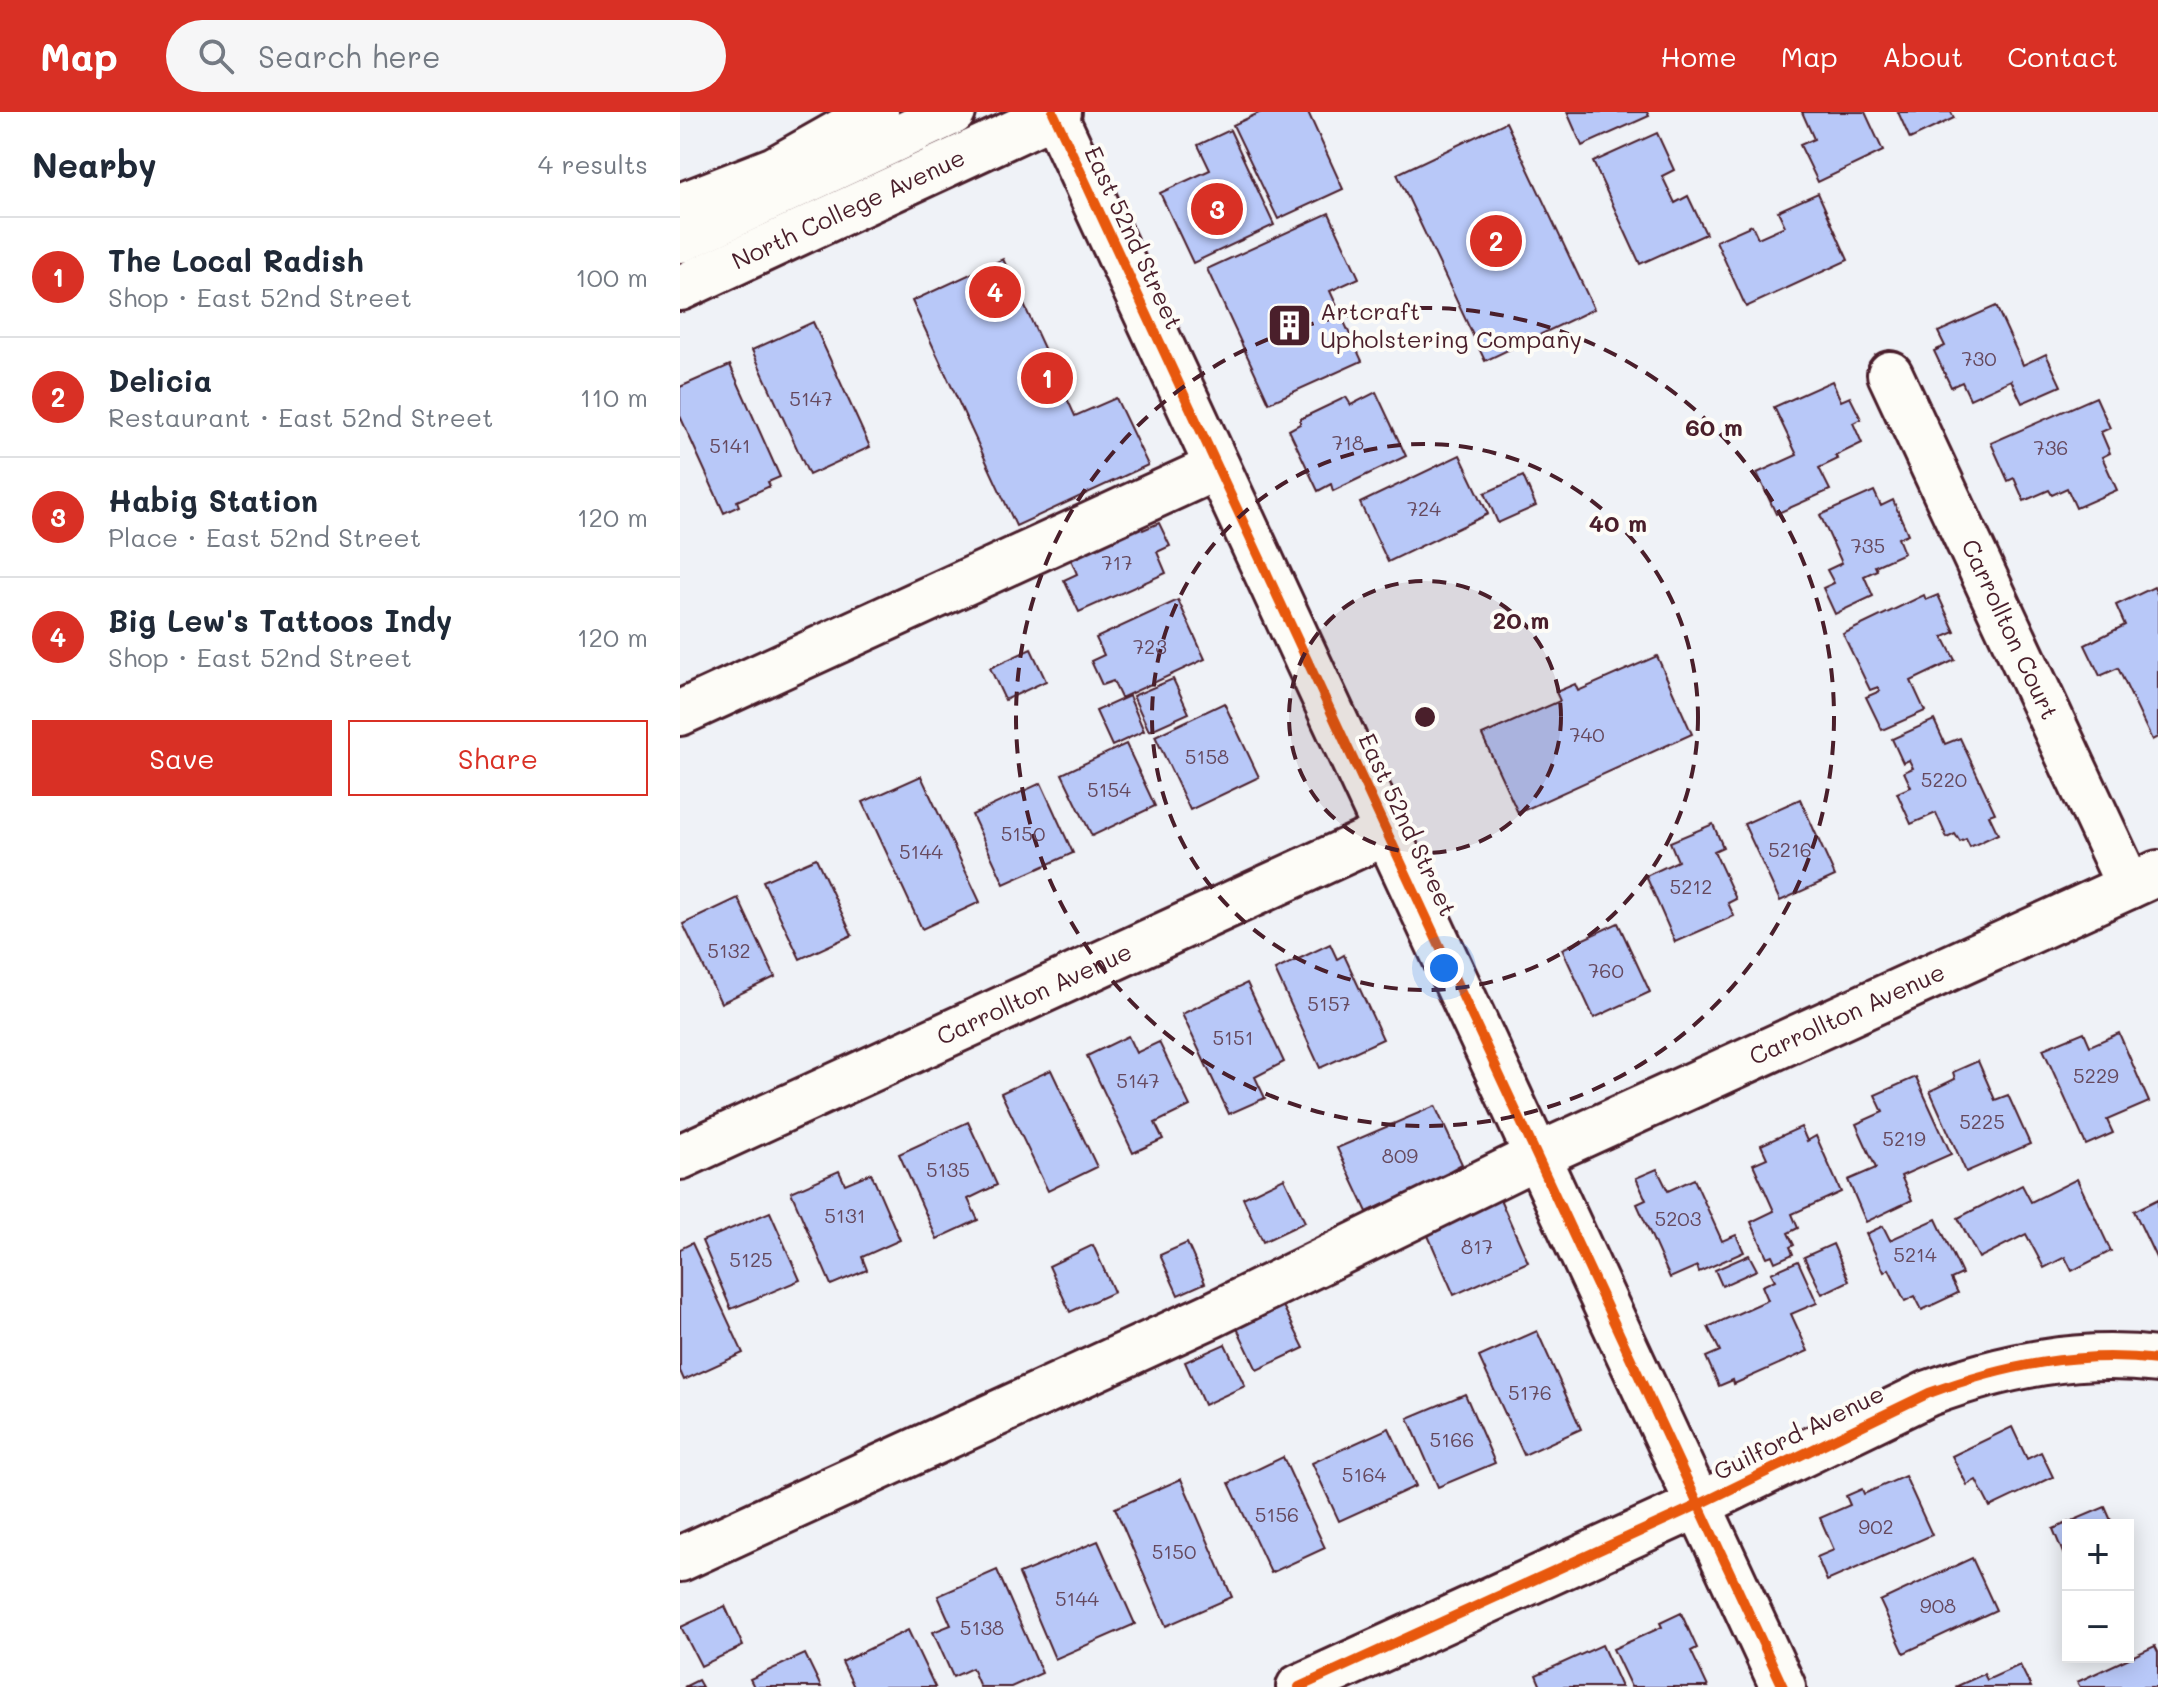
<!DOCTYPE html>
<meta charset="utf-8">
<style>
:root{--surface:#fff;--page:#f6f6f7;--text:#1f2937;--muted:#747a83;--line:#e0e1e3;--accent:#d93025}
body{margin:0;font-family:Mali,sans-serif;background:var(--page);color:var(--text)}
.controls{position:absolute;right:24px;bottom:24px;display:grid;overflow:hidden;border-radius:0px;box-shadow:0 4px 20px #0003}
.controls button{width:72px;height:72px;display:grid;place-items:center;padding:0;border:0;border-bottom:2px solid var(--line);background:var(--surface);color:var(--text);font:40px sans-serif}
.you{position:absolute;left:764px;top:856px;width:28px;height:28px;margin:-20px;border:6px solid #fff;border-radius:50%;background:#1a73e8;box-shadow:0 0 0 12px #1a73e833}
.badge{display:grid;place-items:center;width:52px;height:52px;border-radius:50%;background:var(--accent);color:#fff;font-size:26px;font-weight:700}
.pin{position:absolute;translate:-50% -50%;border:4px solid #fff;box-shadow:0 2px 8px #0006}
.list{margin:0;padding:0;list-style:none}
h2{display:flex;justify-content:space-between;align-items:center;height:104px;margin:0;padding:0 32px;font-size:34px}
h2 small{font-size:26px;font-weight:400;color:var(--muted)}
.list li{display:grid;grid-template-columns:52px 1fr auto;gap:24px;align-items:center;box-sizing:border-box;height:120px;padding:0 32px;border-top:2px solid var(--line)}
.list b{display:block;font-size:30px;white-space:nowrap}
.list p{margin:0;font-size:26px;white-space:nowrap;color:var(--muted)}
.list em{font-size:26px;font-style:normal;color:var(--muted)}
.actions{display:flex;gap:16px;padding:24px 32px}
.actions a{flex:1;padding:18px 0;border:2px solid var(--accent);border-radius:0px;text-align:center;font-size:28px;color:var(--accent)}
.actions .main{background:var(--accent);color:#fff}
.icon{flex:none;width:44px;height:44px;fill:none;stroke:currentColor;stroke-width:2;stroke-linecap:round;stroke-linejoin:round}
.map{position:relative;flex:none;width:1478px;height:1575px;overflow:hidden}
header{display:flex;align-items:center;gap:48px;box-sizing:border-box;height:112px;padding:0 40px;background:var(--accent);color:#fff}
header strong{font-size:38px}
nav{display:flex;gap:44px;margin-inline-start:auto;font-size:28px}
.search{width:560px;height:72px;background:var(--page);display:flex;align-items:center;gap:20px;box-sizing:border-box;padding:0 28px;border-radius:44px;color:var(--muted);font-size:30px}
main{display:flex}
aside{flex:1;background:var(--surface)}
.map>svg:first-child{display:block}
.building{fill:#b8c8f8;stroke:#4a1f2b;stroke-width:2}
.lines{fill:none;stroke-linecap:round;stroke-linejoin:round}
.minor-casing{stroke:#4a1f2b;stroke-width:50}
.major-casing{stroke:#4a1f2b;stroke-width:50}
.minor{stroke:#fdfcf7;stroke-width:44}
.major{stroke:#fdfcf7;stroke-width:44}
.cycleway-casing{stroke:#fdfcf7;stroke-width:15}
.cycleway{stroke:#e8590c;stroke-width:10}
.ring{fill:none;stroke:#4a1f2b;stroke-width:4;stroke-dasharray:14 10}
.labels{text-anchor:middle;stroke-width:8;stroke-linejoin:round;paint-order:stroke}
.number-label{font-size:20px;fill:#66495e}
.street-label{font-size:24px;fill:#4a1f2b;stroke:#fdfcf7}
.poi-label{font-size:24px;fill:#4a1f2b;stroke:#fdfcf7;text-anchor:start}
.centre{fill:#4a1f2b;stroke:#fdfcf7;stroke-width:4}
.ring-label{font-size:24px;text-anchor:middle;font-weight:bold;fill:#4a1f2b;stroke:#fdfcf7;stroke-width:8;stroke-linejoin:round;paint-order:stroke}
</style>
<header>
<strong>Map</strong>
<div class="search"><svg class="icon" aria-label="search" viewBox="0 0 24 24"><circle cx="10" cy="10" r="6"/><path d="M15 15l6 6"/></svg>Search here</div>
<nav><a>Home</a><a>Map</a><a>About</a><a>Contact</a></nav>
</header>
<main>
<aside>
<h2>Nearby<small>4 results</small></h2>
<ul class="list">
<li><span class="badge">1</span><div><b>The Local Radish</b><p>Shop · East 52nd Street</p></div><em>100 m</em></li>
<li><span class="badge">2</span><div><b>Delicia</b><p>Restaurant · East 52nd Street</p></div><em>110 m</em></li>
<li><span class="badge">3</span><div><b>Habig Station</b><p>Place · East 52nd Street</p></div><em>120 m</em></li>
<li><span class="badge">4</span><div><b>Big Lew's Tattoos Indy</b><p>Shop · East 52nd Street</p></div><em>120 m</em></li>
</ul>
<div class="actions"><a class="main">Save</a><a>Share</a></div>
</aside>
<div class="map">
<svg width="1478" height="1575" viewBox="0 0 1478 1575">
<rect width="100%" height="100%" fill="#eff2f7"/>
<filter id="ink" filterUnits="userSpaceOnUse"><feTurbulence type="fractalNoise" baseFrequency=".0125" numOctaves="2"/><feDisplacementMap in="SourceGraphic" scale="16" xChannelSelector="R" yChannelSelector="G"/><feConvolveMatrix kernelMatrix="1 2 1 2 8 2 1 2 1" color-interpolation-filters="sRGB"/></filter>
<g filter="url(#ink)">
<g class="building">
<path d="M 581,0 L 628,0 L 663,77 L 598,107 L 553,13 Z"/>
<path d="M 887,0 L 967,0 L 969,4 L 902,34 Z"/>
<path d="M 1122,0 L 1185,0 L 1203,39 L 1138,70 L 1120,33 L 1134,27 Z"/>
<path d="M 1218,0 L 1271,0 L 1274,6 L 1230,27 Z"/>
<path d="M 826,10 L 914,197 L 805,249 L 717,62 Z"/>
<path d="M 550,18 L 594,113 L 513,151 L 480,81 L 530,58 L 518,33 Z"/>
<path d="M 977,21 L 994,58 L 982,64 L 995,91 L 1008,84 L 1026,122 L 960,152 L 913,50 Z"/>
<path d="M 1138,81 L 1168,148 L 1066,195 L 1036,129 L 1072,113 L 1078,126 L 1105,114 L 1098,99 Z"/>
<path d="M 649,101 L 679,166 L 650,179 L 682,249 L 589,291 L 527,157 Z"/>
<path d="M 323,147 L 395,304 L 436,286 L 468,353 L 336,414 L 232,189 Z"/>
<path d="M 1316,194 L 1343,253 L 1366,242 L 1381,274 L 1342,291 L 1331,268 L 1290,287 L 1282,270 L 1271,275 L 1254,239 L 1265,234 L 1258,220 Z"/>
<path d="M 133,210 L 190,335 L 129,363 L 72,238 Z"/>
<path d="M 50,253 L 100,365 L 88,370 L 90,374 L 57,389 L 59,394 L 44,401 L 0,304 L 0,275 Z"/>
<path d="M 1152,269 L 1161,289 L 1170,285 L 1181,307 L 1173,311 L 1182,331 L 1155,344 L 1158,347 L 1139,356 L 1150,378 L 1096,402 L 1077,361 L 1117,343 L 1094,295 Z"/>
<path d="M 696,280 L 726,344 L 653,379 L 651,372 L 638,379 L 609,318 L 620,312 L 620,307 L 666,285 L 671,293 Z"/>
<path d="M 1416,285 L 1430,316 L 1421,320 L 1430,341 L 1422,345 L 1437,378 L 1396,396 L 1387,376 L 1372,383 L 1369,378 L 1344,389 L 1334,366 L 1328,369 L 1311,331 Z"/>
<path d="M 780,343 L 808,402 L 708,450 L 680,391 Z"/>
<path d="M 843,364 L 856,394 L 818,411 L 805,381 Z"/>
<path d="M 1194,379 L 1201,394 L 1213,388 L 1228,422 L 1218,426 L 1224,441 L 1195,454 L 1197,458 L 1184,464 L 1193,484 L 1155,502 L 1143,476 L 1154,471 L 1147,458 L 1162,451 L 1140,403 Z"/>
<path d="M 456,400 L 463,418 L 479,411 L 490,434 L 477,440 L 486,461 L 399,500 L 384,468 L 397,462 L 385,433 Z"/>
<path d="M 1474,475 L 1478,484 L 1478,625 L 1472,628 L 1438,556 L 1420,564 L 1405,533 L 1445,513 L 1436,493 Z"/>
<path d="M 1244,483 L 1246,488 L 1258,483 L 1275,520 L 1263,525 L 1275,548 L 1231,569 L 1245,599 L 1202,618 L 1186,585 L 1200,579 L 1198,575 L 1190,578 L 1163,522 Z"/>
<path d="M 498,488 L 525,547 L 441,586 L 433,569 L 422,573 L 411,549 L 424,543 L 416,526 Z"/>
<path d="M 351,537 L 366,569 L 325,588 L 310,556 Z"/>
<path d="M 977,544 L 1012,622 L 838,701 L 802,623 L 880,589 L 876,580 L 895,572 L 898,579 Z"/>
<path d="M 493,567 L 509,601 L 469,619 L 453,584 Z"/>
<path d="M 449,584 L 464,619 L 432,634 L 416,599 Z"/>
<path d="M 544,591 L 579,665 L 510,698 L 475,624 Z"/>
<path d="M 1254,608 L 1265,632 L 1280,626 L 1315,701 L 1309,703 L 1318,722 L 1290,735 L 1286,727 L 1280,730 L 1275,722 L 1267,726 L 1256,701 L 1231,712 L 1217,681 L 1231,675 L 1224,660 L 1233,656 L 1229,648 L 1223,651 L 1212,627 Z"/>
<path d="M 446,632 L 475,694 L 412,724 L 382,662 Z"/>
<path d="M 241,664 L 300,790 L 242,817 L 183,690 Z"/>
<path d="M 361,671 L 393,741 L 324,772 L 292,703 Z"/>
<path d="M 1120,687 L 1155,764 L 1100,789 L 1064,712 Z"/>
<path d="M 1033,712 L 1043,735 L 1034,739 L 1056,787 L 1048,791 L 1054,804 L 995,830 L 966,764 L 998,749 L 990,730 Z"/>
<path d="M 136,746 L 172,823 L 120,847 L 83,769 Z"/>
<path d="M 58,786 L 95,865 L 41,891 L 3,812 Z"/>
<path d="M 938,811 L 970,880 L 914,906 L 882,837 Z"/>
<path d="M 650,832 L 657,847 L 664,843 L 703,927 L 640,956 L 595,858 Z"/>
<path d="M 567,871 L 604,950 L 575,965 L 585,986 L 549,1002 L 502,902 Z"/>
<path d="M 1404,920 L 1410,934 L 1439,921 L 1469,990 L 1427,1008 L 1433,1021 L 1406,1033 L 1363,937 Z"/>
<path d="M 448,924 L 456,941 L 479,930 L 510,994 L 475,1011 L 483,1027 L 453,1041 L 407,944 Z"/>
<path d="M 1298,949 L 1315,988 L 1328,983 L 1350,1032 L 1286,1060 L 1250,979 L 1275,967 L 1273,960 Z"/>
<path d="M 371,958 L 417,1055 L 368,1079 L 321,981 Z"/>
<path d="M 1236,965 L 1271,1042 L 1221,1064 L 1232,1088 L 1186,1110 L 1168,1068 L 1196,1056 L 1176,1012 L 1203,1000 L 1195,983 Z"/>
<path d="M 755,994 L 782,1052 L 769,1059 L 771,1062 L 687,1100 L 657,1036 Z"/>
<path d="M 288,1010 L 317,1073 L 288,1087 L 298,1108 L 257,1127 L 219,1042 Z"/>
<path d="M 1121,1015 L 1127,1029 L 1136,1024 L 1161,1080 L 1112,1102 L 1118,1116 L 1108,1121 L 1114,1133 L 1110,1135 L 1113,1142 L 1095,1150 L 1092,1143 L 1087,1145 L 1071,1110 L 1094,1099 L 1073,1052 L 1087,1046 L 1081,1033 Z"/>
<path d="M 977,1057 L 988,1079 L 1014,1067 L 1042,1129 L 1056,1123 L 1064,1140 L 1019,1160 L 1017,1154 L 990,1166 L 957,1092 L 966,1088 L 956,1066 Z"/>
<path d="M 159,1059 L 165,1072 L 191,1061 L 220,1128 L 182,1145 L 187,1158 L 151,1173 L 111,1080 Z"/>
<path d="M 604,1066 L 625,1110 L 583,1130 L 563,1086 Z"/>
<path d="M 1397,1067 L 1431,1139 L 1392,1159 L 1385,1145 L 1364,1156 L 1346,1122 L 1299,1146 L 1278,1106 L 1342,1073 L 1351,1090 Z"/>
<path d="M 820,1087 L 848,1150 L 774,1183 L 746,1119 Z"/>
<path d="M 1478,1087 L 1478,1150 L 1454,1099 Z"/>
<path d="M 90,1100 L 120,1168 L 51,1197 L 22,1129 Z"/>
<path d="M 1256,1107 L 1282,1162 L 1271,1167 L 1278,1181 L 1242,1198 L 1235,1184 L 1225,1189 L 1209,1157 L 1204,1160 L 1186,1122 L 1203,1114 L 1210,1128 Z"/>
<path d="M 12,1131 L 63,1241 L 4,1268 L 0,1259 L 0,1137 Z"/>
<path d="M 507,1131 L 525,1171 L 498,1183 L 480,1143 Z"/>
<path d="M 1153,1132 L 1169,1169 L 1142,1182 L 1124,1145 Z"/>
<path d="M 413,1133 L 434,1180 L 390,1200 L 369,1154 Z"/>
<path d="M 1069,1143 L 1077,1158 L 1042,1174 L 1035,1158 Z"/>
<path d="M 1118,1149 L 1137,1191 L 1111,1202 L 1128,1239 L 1054,1272 L 1053,1268 L 1039,1274 L 1026,1245 L 1040,1239 L 1028,1215 L 1088,1188 L 1082,1174 L 1095,1168 L 1091,1161 Z"/>
<path d="M 601,1190 L 624,1236 L 577,1258 L 555,1212 Z"/>
<path d="M 857,1219 L 901,1317 L 844,1343 L 799,1245 Z"/>
<path d="M 545,1232 L 565,1274 L 524,1293 L 505,1250 Z"/>
<path d="M 785,1282 L 815,1351 L 758,1375 L 728,1306 Z"/>
<path d="M 1332,1315 L 1347,1347 L 1361,1340 L 1373,1365 L 1310,1395 L 1296,1368 L 1287,1373 L 1272,1344 Z"/>
<path d="M 709,1316 L 736,1374 L 659,1409 L 632,1351 Z"/>
<path d="M 603,1345 L 645,1436 L 591,1461 L 549,1371 Z"/>
<path d="M 1225,1364 L 1252,1423 L 1147,1469 L 1137,1445 L 1154,1438 L 1140,1406 L 1170,1393 L 1166,1384 L 1182,1377 L 1184,1382 Z"/>
<path d="M 501,1367 L 552,1485 L 486,1514 L 435,1396 Z"/>
<path d="M 1425,1395 L 1433,1413 L 1388,1413 L 1388,1453 L 1373,1417 Z"/>
<path d="M 418,1429 L 455,1512 L 375,1547 L 339,1462 Z"/>
<path d="M 1292,1446 L 1316,1498 L 1224,1541 L 1200,1489 Z"/>
<path d="M 317,1458 L 362,1561 L 331,1575 L 300,1575 L 292,1556 L 273,1565 L 253,1520 L 271,1513 L 258,1484 Z"/>
<path d="M 45,1494 L 63,1534 L 21,1554 L 1,1515 Z"/>
<path d="M 1001,1501 L 1017,1536 L 1011,1539 L 1028,1575 L 951,1575 L 933,1537 L 982,1515 L 980,1511 Z"/>
<path d="M 228,1518 L 255,1575 L 174,1575 L 162,1550 Z"/>
<path d="M 922,1533 L 941,1575 L 861,1575 L 856,1563 Z"/>
<path d="M 1475,1534 L 1478,1540 L 1478,1575 L 1400,1575 L 1397,1570 Z"/>
<path d="M 125,1542 L 141,1575 L 74,1575 L 70,1567 Z"/>
<path d="M 1340,1553 L 1351,1575 L 1275,1575 L 1304,1562 L 1307,1568 Z"/>
<path d="M 18,1568 L 22,1575 L 4,1575 Z"/>
</g>
<g class="lines">
<defs>
<g id="minor">
<path d="M 373,0 L 1103,1575"/>
<path d="M 0,128 L 273,0"/>
<path id="s1" d="M 1210,262 L 1449,774"/>
<path d="M 0,601 L 537,355"/>
<path id="s2" d="M 0,1045 L 708,720"/>
<path id="s3" d="M 0,1447 L 532,1203 L 857,1044 L 1478,761"/>
<path d="M 619,1575 L 1018,1393 L 1249,1281 C 1323,1254 1399,1238 1478,1248"/>
</g>
<g id="major">
<path d="M 0,94 L 95,57 L 196,0"/>
<path id="s4" d="M 0,176 L 379,0"/>
</g>
</defs>
<use href="#minor" class="minor-casing"/>
<use href="#major" class="major-casing"/>
<use href="#minor" class="minor"/>
<use href="#major" class="major"/>
<defs>
<g id="cycleway">
<path d="M 373,0 L 1103,1575"/>
<path d="M 619,1575 L 1018,1393 L 1249,1281 C 1323,1254 1399,1238 1478,1248"/>
</g>
</defs>
<use href="#cycleway" class="cycleway-casing"/>
<use href="#cycleway" class="cycleway"/>
</g>
</g>
<circle cx="745" cy="605" r="136" fill="#4a1f2b" fill-opacity=".12"/>
<g class="ring">
<circle cx="745" cy="605" r="136"/>
<circle cx="745" cy="605" r="273"/>
<circle cx="745" cy="605" r="409"/>
</g>
<defs>
<symbol id="building-square" viewBox="-11 -11 22 22"><rect x="-9" y="-9" width="18" height="18" rx="4" fill="#4a1f2b" stroke="#fdfcf7"/><path d="M-4-6H4V6H1V3H-1V6H-4ZM-2.5-4.3h1.7v1.8h-1.7ZM.8-4.3h1.7v1.8H.8ZM-2.5-1h1.7V.8h-1.7ZM.8-1h1.7V.8H.8Z" fill="#fff"/></symbol>
</defs>
<g fill-rule="evenodd">
<use href="#building-square" x="584" y="188" width="51" height="51"/>
</g>
<g class="labels">
<g class="number-label">
<text x="1299" y="254">730</text>
<text x="131" y="294">5147</text>
<text x="668" y="338">718</text>
<text x="50" y="341">5141</text>
<text x="1371" y="343">736</text>
<text x="744" y="404">724</text>
<text x="1188" y="441">735</text>
<text x="437" y="458">717</text>
<text x="470" y="542">723</text>
<text x="907" y="630">740</text>
<text x="527" y="652">5158</text>
<text x="1264" y="675">5220</text>
<text x="429" y="685">5154</text>
<text x="343" y="729">5150</text>
<text x="1110" y="745">5216</text>
<text x="241" y="747">5144</text>
<text x="1011" y="782">5212</text>
<text x="49" y="846">5132</text>
<text x="926" y="866">760</text>
<text x="649" y="899">5157</text>
<text x="553" y="933">5151</text>
<text x="1416" y="971">5229</text>
<text x="458" y="976">5147</text>
<text x="1302" y="1017">5225</text>
<text x="1224" y="1034">5219</text>
<text x="720" y="1051">809</text>
<text x="268" y="1065">5135</text>
<text x="165" y="1111">5131</text>
<text x="998" y="1114">5203</text>
<text x="797" y="1142">817</text>
<text x="1235" y="1150">5214</text>
<text x="71" y="1155">5125</text>
<text x="850" y="1288">5176</text>
<text x="772" y="1335">5166</text>
<text x="684" y="1370">5164</text>
<text x="597" y="1410">5156</text>
<text x="1196" y="1422">902</text>
<text x="494" y="1447">5150</text>
<text x="397" y="1494">5144</text>
<text x="1258" y="1501">908</text>
<text x="302" y="1523">5138</text>
</g>
<g class="street-label">
<text dy="8" stroke="none"><textPath href="#s4" startOffset="186">North College Avenue</textPath></text>
<text transform="translate(453 126) rotate(65)" y="8">East 52nd Street</text>
<text dy="8" stroke="none"><textPath href="#s1" startOffset="282">Carrollton Court</textPath></text>
<text transform="translate(727 713) rotate(65)" y="8">East 52nd Street</text>
<text dy="8" stroke="none"><textPath href="#s2" startOffset="390">Carrollton Avenue</textPath></text>
<text dy="8" stroke="none"><textPath href="#s3" startOffset="1288">Carrollton Avenue</textPath></text>
<text transform="translate(1119 1321) rotate(-26)" y="8">Guilford Avenue</text>
</g>
<g class="poi-label">
<text x="640" y="208">Artcraft<tspan x="640" dy="28">Upholstering Company</tspan></text>
</g>
</g>
<circle cx="745" cy="605" r="12" class="centre"/>
<g class="ring-label">
<text x="1034" y="324">60 m</text>
<text x="938" y="420">40 m</text>
<text x="841" y="517">20 m</text>
</g>
</svg>
<div class="controls">
<button>+</button>
<button>−</button>
</div>
<div class="you"></div>
<div class="pin badge" style="left:367px;top:266px">1</div>
<div class="pin badge" style="left:816px;top:129px">2</div>
<div class="pin badge" style="left:537px;top:97px">3</div>
<div class="pin badge" style="left:315px;top:180px">4</div>
</div>
</main>
